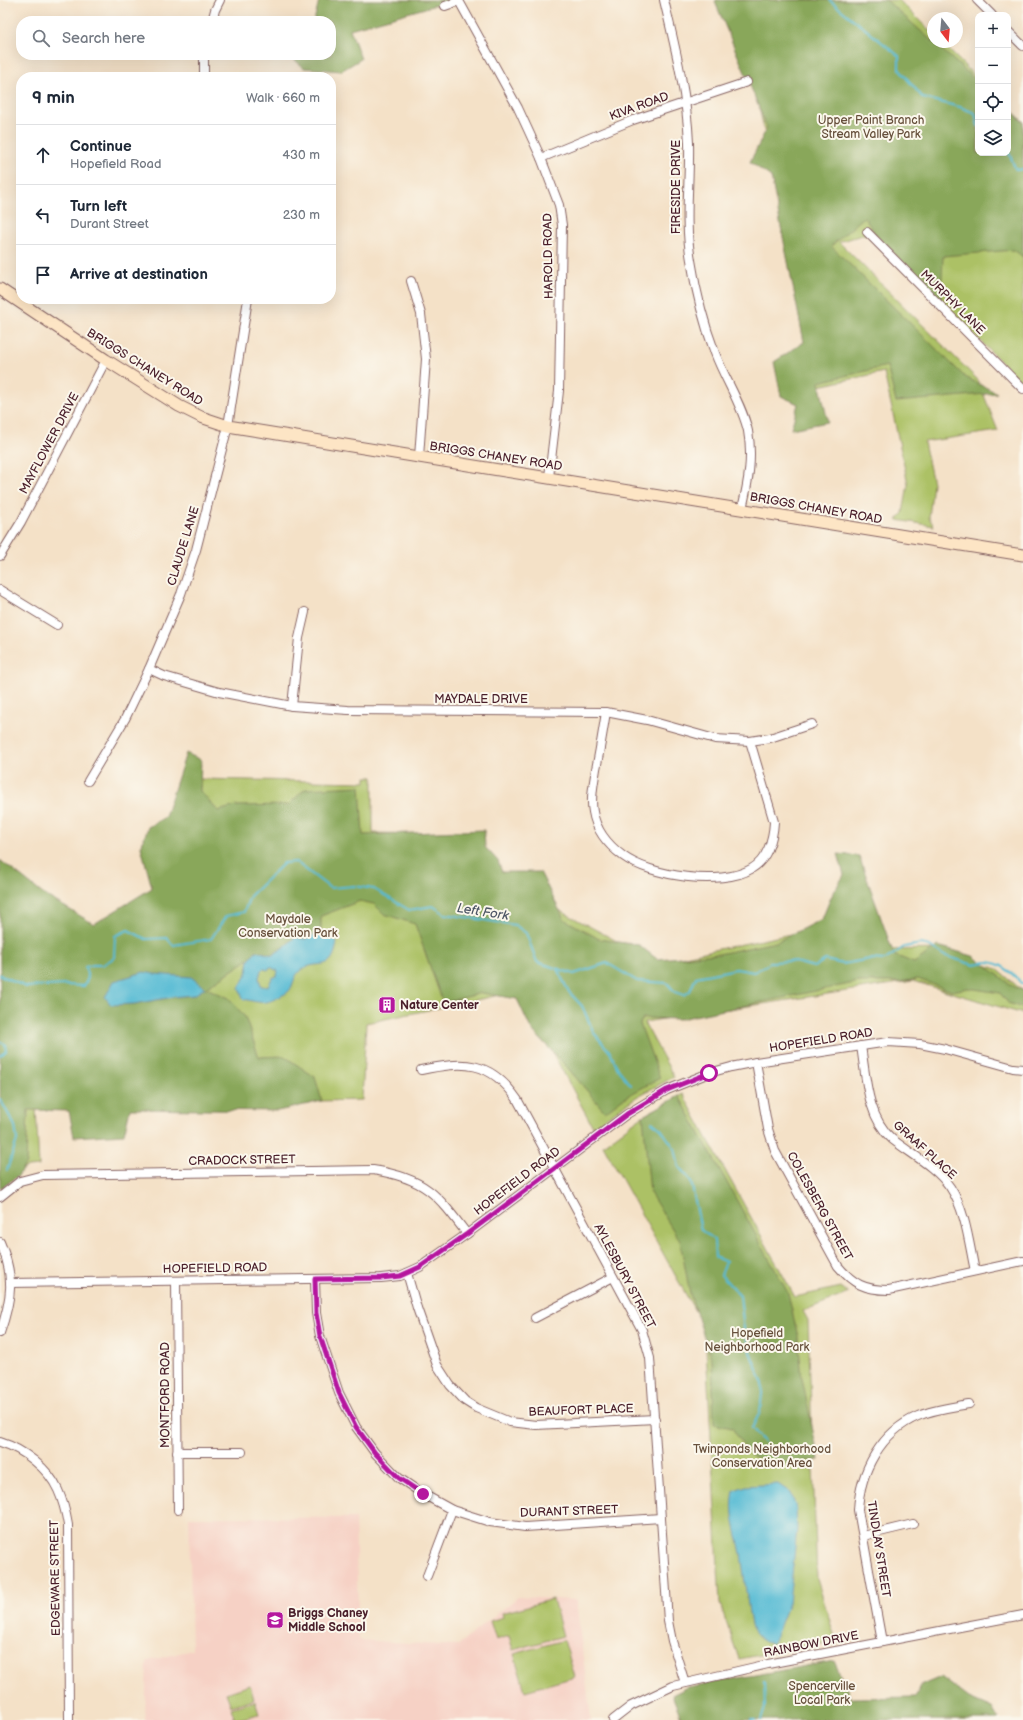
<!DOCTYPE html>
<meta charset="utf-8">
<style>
:root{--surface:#fff;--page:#f6f6f7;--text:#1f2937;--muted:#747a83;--line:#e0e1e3}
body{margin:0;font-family:"Balsamiq Sans",sans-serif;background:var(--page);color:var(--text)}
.controls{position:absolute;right:12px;top:12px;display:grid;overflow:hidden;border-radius:8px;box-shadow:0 4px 16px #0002}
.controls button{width:36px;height:36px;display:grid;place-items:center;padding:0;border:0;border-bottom:1px solid var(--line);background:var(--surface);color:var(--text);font:20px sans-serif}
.compass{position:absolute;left:927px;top:12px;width:36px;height:36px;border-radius:50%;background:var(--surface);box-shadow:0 4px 16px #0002;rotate:164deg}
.stop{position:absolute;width:12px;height:12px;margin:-9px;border:3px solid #b5179e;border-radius:50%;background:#fff}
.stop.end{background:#b5179e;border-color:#fff;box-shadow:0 1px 4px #0008}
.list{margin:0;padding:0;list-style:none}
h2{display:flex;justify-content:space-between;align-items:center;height:52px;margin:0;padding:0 16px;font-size:17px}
h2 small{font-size:13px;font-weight:400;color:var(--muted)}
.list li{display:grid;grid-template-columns:26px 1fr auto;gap:12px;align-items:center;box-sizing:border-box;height:60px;padding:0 16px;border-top:1px solid var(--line)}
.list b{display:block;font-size:15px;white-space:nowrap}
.list p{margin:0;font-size:13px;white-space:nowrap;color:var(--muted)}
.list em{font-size:13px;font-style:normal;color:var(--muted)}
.icon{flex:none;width:22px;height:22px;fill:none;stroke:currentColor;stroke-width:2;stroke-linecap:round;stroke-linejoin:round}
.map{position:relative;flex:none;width:1023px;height:1720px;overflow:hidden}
.search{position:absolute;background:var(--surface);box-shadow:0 4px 16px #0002;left:16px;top:16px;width:320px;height:44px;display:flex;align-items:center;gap:10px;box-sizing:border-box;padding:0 14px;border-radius:16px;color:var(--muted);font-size:15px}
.panel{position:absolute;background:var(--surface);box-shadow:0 4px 16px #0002;left:16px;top:72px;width:320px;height:232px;border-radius:16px}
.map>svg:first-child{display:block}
.built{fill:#f6d1c5}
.green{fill:#acc165;stroke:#7b7048}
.forest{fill:#89a75a;stroke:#6a6342}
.water{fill:#56bbd4;stroke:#506d80;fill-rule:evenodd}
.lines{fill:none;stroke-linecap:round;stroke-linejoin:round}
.stream{stroke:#56bbd4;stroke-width:2}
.minor-casing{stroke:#866362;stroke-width:10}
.secondary-casing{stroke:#866362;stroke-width:13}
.minor{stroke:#fff;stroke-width:8}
.secondary{stroke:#fde5c5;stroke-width:11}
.route{stroke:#b5179e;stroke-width:5}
.labels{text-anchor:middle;stroke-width:4;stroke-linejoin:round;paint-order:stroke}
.street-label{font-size:12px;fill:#4a1f2b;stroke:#fbf7ec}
.park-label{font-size:12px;fill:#67503c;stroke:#fbf7ec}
.poi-label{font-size:12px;font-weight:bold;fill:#4a1f2b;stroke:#fbf7ec;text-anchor:start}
.water-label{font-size:13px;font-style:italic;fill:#4e5666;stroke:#fbf7ec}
</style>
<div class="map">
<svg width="1023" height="1720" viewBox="0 0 1023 1720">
<rect width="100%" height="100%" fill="#fbf7ec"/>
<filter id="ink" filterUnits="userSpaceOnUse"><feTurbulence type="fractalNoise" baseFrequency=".025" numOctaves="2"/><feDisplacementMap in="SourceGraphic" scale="8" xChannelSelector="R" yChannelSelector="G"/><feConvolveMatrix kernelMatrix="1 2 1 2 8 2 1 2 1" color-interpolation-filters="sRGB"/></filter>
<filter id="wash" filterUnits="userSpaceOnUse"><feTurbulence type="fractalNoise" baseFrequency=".012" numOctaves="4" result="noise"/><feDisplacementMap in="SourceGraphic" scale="16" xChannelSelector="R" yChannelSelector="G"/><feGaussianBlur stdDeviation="0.9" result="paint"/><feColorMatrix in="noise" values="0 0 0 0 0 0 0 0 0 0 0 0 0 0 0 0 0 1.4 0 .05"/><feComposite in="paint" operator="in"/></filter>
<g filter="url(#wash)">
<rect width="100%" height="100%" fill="#f4e1c7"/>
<path class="built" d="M 189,1517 L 355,1518 L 359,1640 L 457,1646 L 518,1597 L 576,1600 L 591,1720 L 145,1720 L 147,1661 L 192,1650 Z"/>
<g class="green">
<path d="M 736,0 L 899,0 L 933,34 L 933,42 L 941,42 L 978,79 L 978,153 L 1008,153 L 1008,107 L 1023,121 L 1023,384 L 872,232 L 839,242 L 978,380 L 998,431 L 924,442 L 933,483 L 929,518 L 934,526 L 897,520 L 903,513 L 908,484 L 884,372 L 819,386 Z"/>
<path d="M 366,777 L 373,777 L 373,833 L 453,834 L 453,853 L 656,962 L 877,916 L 888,950 L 942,949 L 997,969 L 1023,991 L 1023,1014 L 913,981 L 644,1022 L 674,1077 L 638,1096 L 593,1127 L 519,991 L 366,1023 L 362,1100 L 36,1108 L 39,1166 L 28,1167 L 18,1171 L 0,870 L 82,925 L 158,925 L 196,779 L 366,782 Z"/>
<path d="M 683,1094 L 795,1297 L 841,1287 L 849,1293 L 803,1311 L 808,1320 L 817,1579 L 836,1641 L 739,1659 L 720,1604 L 705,1329 L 603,1145 L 641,1117 Z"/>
<path d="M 553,1599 L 563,1636 L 513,1650 L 509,1636 L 496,1640 L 490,1621 L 503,1617 L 502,1613 Z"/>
<path d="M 564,1640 L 575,1677 L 525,1691 L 514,1654 Z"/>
<path d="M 250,1685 L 254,1699 L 231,1706 L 226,1693 Z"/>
<path d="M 255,1701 L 259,1714 L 235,1720 L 231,1708 Z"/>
</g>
<g class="forest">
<path d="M 319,0 L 454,0 L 350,29 L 361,59 L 341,71 L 304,68 L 289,55 L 331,55 L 331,21 L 314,21 Z"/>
<path d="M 716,0 L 886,0 L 978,82 L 978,153 L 1008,153 L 1008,108 L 1023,122 L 1023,257 L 1014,250 L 943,256 L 941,301 L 878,238 L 864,217 L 831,246 L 965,377 L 997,393 L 896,402 L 887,366 L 819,382 L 828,422 L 791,429 L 798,404 L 781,396 L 774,362 L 804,342 L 771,177 L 750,162 L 767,128 L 746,75 L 715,2 Z"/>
<path d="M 186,753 L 201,760 L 200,791 L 218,811 L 236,806 L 288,805 L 305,789 L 360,786 L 363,835 L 484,830 L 485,847 L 498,861 L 502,872 L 540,872 L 564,919 L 599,939 L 639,945 L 657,959 L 719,954 L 776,942 L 822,919 L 831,897 L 844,875 L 838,854 L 859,856 L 894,955 L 914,963 L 938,946 L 973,956 L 1014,987 L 1023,990 L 1023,1008 L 1008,1003 L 1000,993 L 968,988 L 952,991 L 918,979 L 899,982 L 859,982 L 680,1019 L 643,1018 L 640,1024 L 660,1078 L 622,1099 L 605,1112 L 566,1066 L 531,1029 L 517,999 L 482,993 L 443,1003 L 415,924 L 384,914 L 374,904 L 360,901 L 321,916 L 321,932 L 305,939 L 295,937 L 289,943 L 273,955 L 256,951 L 249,959 L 206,988 L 229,998 L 245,1017 L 259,1057 L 284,1056 L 315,1077 L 322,1101 L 278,1111 L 130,1109 L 124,1134 L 74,1137 L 69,1111 L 28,1110 L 26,1163 L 18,1176 L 0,1189 L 0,860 L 43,894 L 94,924 L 152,888 L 141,847 L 148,827 L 165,817 Z"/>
<path d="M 679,1096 L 788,1293 L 798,1337 L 802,1378 L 819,1460 L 776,1464 L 750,1455 L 732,1428 L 714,1424 L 712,1361 L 690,1294 L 680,1241 L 650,1193 L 643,1116 Z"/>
<path d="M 834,1661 L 851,1698 L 915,1697 L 922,1685 L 941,1677 L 969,1698 L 992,1708 L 999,1720 L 682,1720 L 672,1695 L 688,1687 Z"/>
</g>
<g class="water">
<path d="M 321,932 L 331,935 L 337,942 C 332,975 319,958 301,970 C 293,976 294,985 289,991 C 287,993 283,995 281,996 C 264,1005 262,1003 243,999 L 239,988 L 247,973 L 249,959 L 256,951 L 273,955 L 289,943 L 295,937 L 305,939 ZM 270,967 L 278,971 L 277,976 L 272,978 L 268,987 L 261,986 L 259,978 L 261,970 L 264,969 L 268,970 Z"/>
<path d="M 144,972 L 154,974 L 191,977 L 205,988 L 194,995 L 173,997 L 134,1004 L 111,1005 L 105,997 L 114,981 Z"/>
<path d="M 778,1484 L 791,1493 L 796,1508 L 797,1529 L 789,1603 L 773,1643 C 764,1644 756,1636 752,1628 C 750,1623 750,1617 749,1613 C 746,1593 744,1574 741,1554 C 737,1531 729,1515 734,1490 L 746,1486 Z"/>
</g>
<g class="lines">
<g class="stream">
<path d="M 829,0 L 899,56 L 899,69 L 923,98 L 960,107 L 975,113 L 978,126"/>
<path d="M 1008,153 L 1009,153 L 1016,170 L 1023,169"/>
<path d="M 557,969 L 569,992 L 582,1006 L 594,1033 L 610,1052 L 618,1069 L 631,1085"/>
<path d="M 0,975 L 26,987 L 66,985 L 84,986 L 88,978 L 85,967 L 93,965 L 102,965 L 114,958 L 115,936 L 128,930 L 146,939 L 167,938 L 173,945 L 211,939 L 226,916 L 244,912 L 250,896 L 284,863 L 296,862 L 330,888 L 354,886 L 374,889 L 409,910 L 433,906 L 445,914 L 515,925 L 526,933 L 537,962 L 574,974 L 607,963 L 637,981 L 667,983 L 675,992 L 684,995 L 690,991 L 696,977 L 736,969 L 754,972 L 772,962 L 791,961 L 814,967 L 825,960 L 843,964 L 870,959 L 885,960 L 904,947 L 921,944 L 930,946 L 943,955 L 974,965 C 995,956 1008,969 1023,984"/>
<path d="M 0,1042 L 5,1044 L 6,1051 L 0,1056"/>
<path d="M 0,1099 L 15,1126 L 17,1140 L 7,1170"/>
<path d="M 652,1122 L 661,1129 L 675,1149 L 679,1167 L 691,1181 L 701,1230 L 714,1240 L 715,1257 L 726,1262 L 721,1275 L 740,1296 L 744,1329 L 750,1352 L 763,1384 L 760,1412 L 752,1428 L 764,1442"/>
<path d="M 751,1720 L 756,1720"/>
<path d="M 761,1720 L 765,1708 L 764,1681"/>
</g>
</g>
</g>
<g filter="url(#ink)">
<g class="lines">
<defs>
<g id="minor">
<path d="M 664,0 C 675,47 687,94 689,143 C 690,182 684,221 691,260 C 696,292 704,324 715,353 C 725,380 742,404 748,431 C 753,458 748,483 742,509"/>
<path d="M 977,0 L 992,15"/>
<path d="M 445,6 L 459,1 L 518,108 L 541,158 L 559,205 L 562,225 L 559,391 L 549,477"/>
<path d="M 212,21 L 215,10 L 220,0"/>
<path d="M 1008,31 L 1023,46"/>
<path d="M 204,77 L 204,55"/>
<path d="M 541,158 L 633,120 L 747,82"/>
<path d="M 867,232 L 1023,389"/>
<path d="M 411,281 L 421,314 L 426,359 L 419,457"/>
<path d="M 0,556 L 21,522 L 106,360"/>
<path d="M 0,590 L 57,625"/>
<path d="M 149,669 L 164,676 L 219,692 L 292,706 L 348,710 L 606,712 L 647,720 L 715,739 L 750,741 L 770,738 L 812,724"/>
<path d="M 292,706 L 299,638 L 305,612"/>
<path d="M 606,712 C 603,731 600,750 596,769 C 594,783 590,797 593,812 C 596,830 608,845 623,856 C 650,876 721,887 751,869 C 767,860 773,840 774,822 L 750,741"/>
<path d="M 88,781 L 125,719 L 149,669 L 181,594 L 196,550 L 228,426 L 248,299"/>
<path d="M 861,1046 C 866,1077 867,1117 892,1139 C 911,1154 936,1167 950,1187 C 966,1211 969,1244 975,1271"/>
<path d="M 756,1062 L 768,1129 L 775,1151 L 838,1266 C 853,1284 865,1290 889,1290 L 1023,1261"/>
<path d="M 421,1070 C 464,1061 490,1060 517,1099 L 642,1330 L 650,1358 L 668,1621 L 672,1641 L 685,1683"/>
<path d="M 0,1197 L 20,1181 L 43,1175 L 373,1170 C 425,1178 437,1194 467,1234"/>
<path d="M 0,1242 C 15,1276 12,1298 0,1333"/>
<path d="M 407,1273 L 417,1308 L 437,1365 L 450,1385 L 465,1401 L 476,1408 L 510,1422 L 536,1425 L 655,1419"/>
<path d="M 315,1279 L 316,1313 L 320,1336 L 339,1393 L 356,1427 L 375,1453 L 399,1478 L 423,1494 L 452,1510 L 490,1522 L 525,1527 L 661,1518"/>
<path d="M 176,1281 L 178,1510"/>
<path d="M 10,1283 L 381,1278 L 400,1276 L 420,1267 L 467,1234 L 627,1114 L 667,1090 L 709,1073 L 731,1067 L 756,1062 L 888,1042 L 920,1044 L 945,1049 L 1013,1068 L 1023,1069"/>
<path d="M 535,1318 L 613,1277"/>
<path d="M 0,1442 C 23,1449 48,1468 58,1490 C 63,1501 66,1513 68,1525 L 69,1720"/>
<path d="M 177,1452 L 242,1452"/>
<path d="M 863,1536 L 913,1524"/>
<path d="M 427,1576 L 452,1510"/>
<path d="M 882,1642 L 858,1510 C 860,1471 881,1432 918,1416 C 934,1409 953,1407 969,1404"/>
<path d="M 613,1720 L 631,1706 L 673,1686 L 768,1664 L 1023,1615"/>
</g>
<path id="secondary" d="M 0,289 L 106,360 L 179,406 L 201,417 L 228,426 L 1023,555"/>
</defs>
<use href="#minor" class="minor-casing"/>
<use href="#secondary" class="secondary-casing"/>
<use href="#minor" class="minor"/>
<use href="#secondary" class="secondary"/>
</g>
</g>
<g class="lines" filter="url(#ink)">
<path class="route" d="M 423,1494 L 399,1478 L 375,1453 L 356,1427 L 339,1393 L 320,1336 L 316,1313 L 315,1279 L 381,1278 L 400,1276 L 420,1267 L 467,1234 L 627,1114 L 667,1090 L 709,1073"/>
</g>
<defs>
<symbol id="building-square" viewBox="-11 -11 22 22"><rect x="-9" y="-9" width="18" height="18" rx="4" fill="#b5179e" stroke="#fbf7ec"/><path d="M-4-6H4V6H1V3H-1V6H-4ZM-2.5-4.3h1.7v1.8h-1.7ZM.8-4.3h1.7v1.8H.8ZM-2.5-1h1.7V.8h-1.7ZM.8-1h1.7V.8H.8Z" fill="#fff"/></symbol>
<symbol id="school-square" viewBox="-11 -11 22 22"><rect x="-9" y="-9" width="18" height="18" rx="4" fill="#b5179e" stroke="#fbf7ec"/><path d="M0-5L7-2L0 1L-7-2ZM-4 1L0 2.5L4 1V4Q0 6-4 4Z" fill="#fff"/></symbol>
</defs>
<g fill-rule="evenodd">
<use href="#building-square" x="377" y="995" width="20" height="20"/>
<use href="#school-square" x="265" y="1610" width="20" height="20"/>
</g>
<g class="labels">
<g class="street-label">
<text transform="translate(639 106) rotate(-20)" y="4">KIVA ROAD</text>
<text transform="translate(676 187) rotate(-90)" y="4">FIRESIDE DRIVE</text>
<text transform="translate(548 256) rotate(-91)" y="4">HAROLD ROAD</text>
<text transform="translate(953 302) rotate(45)" y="4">MURPHY LANE</text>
<text transform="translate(145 367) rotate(32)" y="4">BRIGGS CHANEY ROAD</text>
<text transform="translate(49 443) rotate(-62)" y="4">MAYFLOWER DRIVE</text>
<text transform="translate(496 456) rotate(9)" y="4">BRIGGS CHANEY ROAD</text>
<text transform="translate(816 508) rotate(10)" y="4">BRIGGS CHANEY ROAD</text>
<text transform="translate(183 546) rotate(-73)" y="4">CLAUDE LANE</text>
<text x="481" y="703">MAYDALE DRIVE</text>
<text transform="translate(821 1040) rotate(-9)" y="4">HOPEFIELD ROAD</text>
<text transform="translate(925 1150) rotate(42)" y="4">GRAAF PLACE</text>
<text transform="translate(242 1160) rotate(-1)" y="4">CRADOCK STREET</text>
<text transform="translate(517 1181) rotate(-37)" y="4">HOPEFIELD ROAD</text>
<text transform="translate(820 1206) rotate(61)" y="4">COLESBERG STREET</text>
<text transform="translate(215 1268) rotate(-1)" y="4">HOPEFIELD ROAD</text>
<text transform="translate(625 1276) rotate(62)" y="4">AYLESBURY STREET</text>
<text transform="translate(165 1395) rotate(-90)" y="4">MONTFORD ROAD</text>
<text transform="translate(581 1410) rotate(-2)" y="4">BEAUFORT PLACE</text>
<text transform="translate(569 1511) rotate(-2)" y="4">DURANT STREET</text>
<text transform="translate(879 1549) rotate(81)" y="4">TINDLAY STREET</text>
<text transform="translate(55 1578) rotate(-91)" y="4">EDGEWARE STREET</text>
<text transform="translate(811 1644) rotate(-11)" y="4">RAINBOW DRIVE</text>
</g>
<g class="park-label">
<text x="871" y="124">Upper Paint Branch<tspan x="871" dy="14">Stream Valley Park</tspan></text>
<text x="288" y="923">Maydale<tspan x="288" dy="14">Conservation Park</tspan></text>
<text x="757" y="1337">Hopefield<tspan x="757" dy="14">Neighborhood Park</tspan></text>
<text x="762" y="1453">Twinponds Neighborhood<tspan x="762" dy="14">Conservation Area</tspan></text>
<text x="822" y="1690">Spencerville<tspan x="822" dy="14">Local Park</tspan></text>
</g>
<g class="poi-label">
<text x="400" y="1009">Nature Center</text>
<text x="288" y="1617">Briggs Chaney<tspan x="288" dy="14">Middle School</tspan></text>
</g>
<g class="water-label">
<text transform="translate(483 911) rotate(9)" y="5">Left Fork</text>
</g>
</g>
</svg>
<div class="controls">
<button>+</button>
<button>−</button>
<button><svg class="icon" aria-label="locate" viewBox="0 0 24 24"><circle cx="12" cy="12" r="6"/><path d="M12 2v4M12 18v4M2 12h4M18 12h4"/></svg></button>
<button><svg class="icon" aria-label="layers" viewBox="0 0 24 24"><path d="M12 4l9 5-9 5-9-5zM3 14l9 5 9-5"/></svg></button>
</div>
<svg class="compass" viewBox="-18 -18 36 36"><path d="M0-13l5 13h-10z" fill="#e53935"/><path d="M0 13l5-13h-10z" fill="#747a83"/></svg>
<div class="stop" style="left:709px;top:1073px"></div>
<div class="stop end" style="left:423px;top:1494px"></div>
<div class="search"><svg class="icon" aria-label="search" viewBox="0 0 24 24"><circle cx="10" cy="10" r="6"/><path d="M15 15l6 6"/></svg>Search here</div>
<section class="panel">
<h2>9 min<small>Walk · 660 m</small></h2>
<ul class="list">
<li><svg class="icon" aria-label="ahead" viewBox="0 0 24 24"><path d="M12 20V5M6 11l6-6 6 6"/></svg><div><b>Continue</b><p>Hopefield Road</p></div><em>430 m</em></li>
<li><svg class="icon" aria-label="left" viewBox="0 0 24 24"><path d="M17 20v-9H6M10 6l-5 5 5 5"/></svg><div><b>Turn left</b><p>Durant Street</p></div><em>230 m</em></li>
<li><svg class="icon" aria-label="arrive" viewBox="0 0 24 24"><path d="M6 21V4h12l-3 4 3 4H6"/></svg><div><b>Arrive at destination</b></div></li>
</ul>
</section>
</div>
